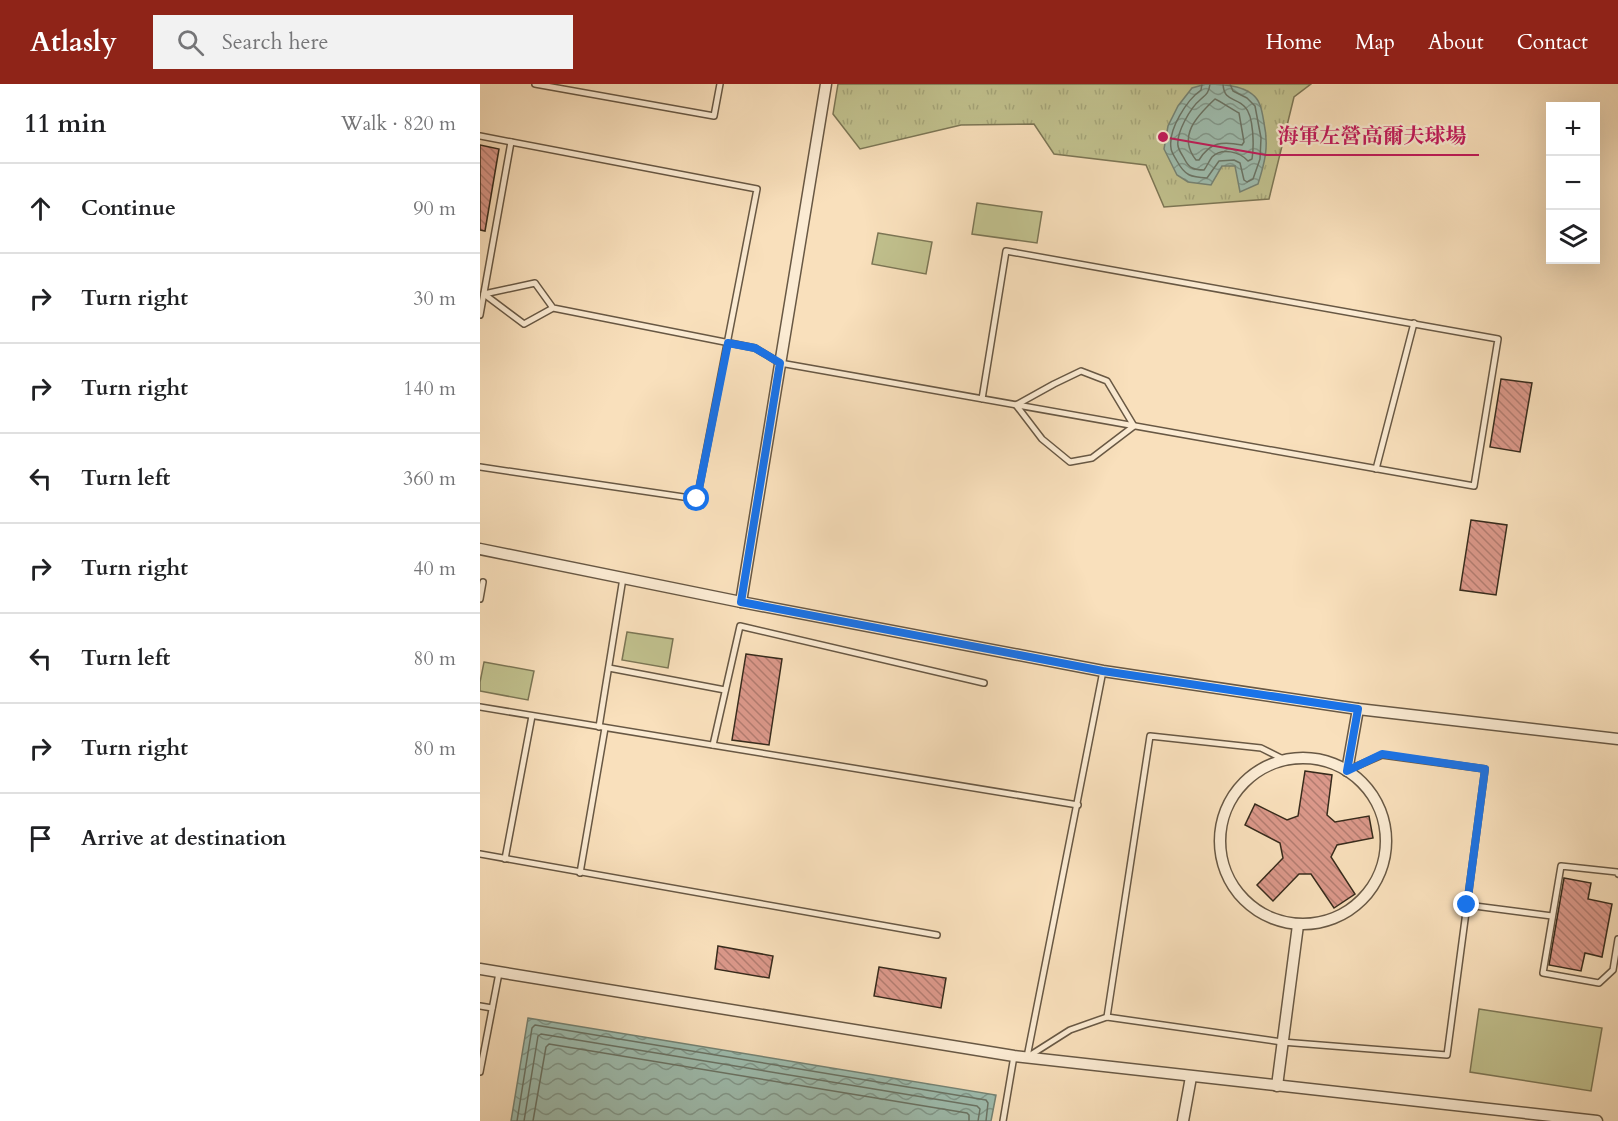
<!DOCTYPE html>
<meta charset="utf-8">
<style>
:root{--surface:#fff;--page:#f2f2f2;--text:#202124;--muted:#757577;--line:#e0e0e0;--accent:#8f2418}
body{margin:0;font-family:Cardo,"Noto Serif TC",serif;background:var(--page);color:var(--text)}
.controls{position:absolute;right:18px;top:18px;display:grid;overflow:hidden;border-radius:0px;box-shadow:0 6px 24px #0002}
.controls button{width:54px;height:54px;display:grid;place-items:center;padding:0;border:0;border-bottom:2px solid var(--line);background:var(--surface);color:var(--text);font:30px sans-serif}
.stop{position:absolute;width:18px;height:18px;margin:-14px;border:4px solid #1a73e8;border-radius:50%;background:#fff}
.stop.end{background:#1a73e8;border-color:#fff;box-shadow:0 2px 6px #0008}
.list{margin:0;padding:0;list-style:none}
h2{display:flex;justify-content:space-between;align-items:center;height:78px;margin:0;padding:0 24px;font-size:26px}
h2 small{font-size:20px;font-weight:400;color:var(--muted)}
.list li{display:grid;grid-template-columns:39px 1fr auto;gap:18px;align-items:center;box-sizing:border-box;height:90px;padding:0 24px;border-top:2px solid var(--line)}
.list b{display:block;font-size:22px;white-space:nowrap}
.list em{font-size:20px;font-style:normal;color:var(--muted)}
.icon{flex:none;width:33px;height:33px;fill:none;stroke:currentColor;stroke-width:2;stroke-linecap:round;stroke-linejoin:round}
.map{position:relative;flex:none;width:1138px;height:1037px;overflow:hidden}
header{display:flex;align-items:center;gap:36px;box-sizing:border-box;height:84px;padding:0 30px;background:var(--accent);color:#fff}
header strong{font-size:28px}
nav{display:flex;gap:33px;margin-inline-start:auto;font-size:21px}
.search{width:420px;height:54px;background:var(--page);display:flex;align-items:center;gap:15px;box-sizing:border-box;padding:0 21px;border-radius:0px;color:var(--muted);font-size:22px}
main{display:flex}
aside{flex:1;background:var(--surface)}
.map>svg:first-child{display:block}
.grass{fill:url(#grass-tufts);stroke:#7c7655;stroke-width:1.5}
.green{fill:#c1c18e;stroke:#7c7655;stroke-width:1.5}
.water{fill:url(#water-waves);stroke:#758374;stroke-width:1.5}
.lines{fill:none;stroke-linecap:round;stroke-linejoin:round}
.shore{stroke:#6a7466;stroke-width:1.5}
.building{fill:url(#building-back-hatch);stroke:#372b1c;stroke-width:1.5}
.service-casing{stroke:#685844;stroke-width:8}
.minor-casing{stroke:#685844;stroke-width:13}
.service{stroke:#fbebd3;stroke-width:5}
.minor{stroke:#fbebd3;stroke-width:10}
.route{stroke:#1a73e8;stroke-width:8}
.leader{fill:none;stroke:#c2185b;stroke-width:2}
.callout-dot{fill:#c2185b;stroke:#fbebd3;stroke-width:2}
.callout-label{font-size:21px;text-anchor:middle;font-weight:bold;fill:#c2185b;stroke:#fbebd3;stroke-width:4.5;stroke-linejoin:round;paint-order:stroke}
</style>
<header>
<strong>Atlasly</strong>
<div class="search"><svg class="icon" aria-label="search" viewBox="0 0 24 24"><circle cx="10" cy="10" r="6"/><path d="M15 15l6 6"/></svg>Search here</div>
<nav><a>Home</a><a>Map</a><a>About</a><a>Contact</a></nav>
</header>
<main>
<aside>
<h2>11 min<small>Walk · 820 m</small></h2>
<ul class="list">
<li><svg class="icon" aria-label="ahead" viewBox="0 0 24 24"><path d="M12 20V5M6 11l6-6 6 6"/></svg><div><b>Continue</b></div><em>90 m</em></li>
<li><svg class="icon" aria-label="right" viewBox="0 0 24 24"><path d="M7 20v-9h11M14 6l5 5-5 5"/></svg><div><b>Turn right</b></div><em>30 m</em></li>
<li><svg class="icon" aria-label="right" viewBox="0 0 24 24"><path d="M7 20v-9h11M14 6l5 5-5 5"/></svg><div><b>Turn right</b></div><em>140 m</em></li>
<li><svg class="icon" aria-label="left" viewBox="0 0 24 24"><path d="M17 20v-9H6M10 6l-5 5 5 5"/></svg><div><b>Turn left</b></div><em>360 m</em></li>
<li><svg class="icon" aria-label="right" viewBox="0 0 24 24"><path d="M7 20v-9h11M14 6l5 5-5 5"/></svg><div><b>Turn right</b></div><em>40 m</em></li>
<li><svg class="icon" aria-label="left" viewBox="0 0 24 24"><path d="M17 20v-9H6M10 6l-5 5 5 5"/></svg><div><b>Turn left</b></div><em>80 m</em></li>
<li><svg class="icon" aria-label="right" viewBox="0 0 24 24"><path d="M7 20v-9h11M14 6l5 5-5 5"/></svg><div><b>Turn right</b></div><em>80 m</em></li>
<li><svg class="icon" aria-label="arrive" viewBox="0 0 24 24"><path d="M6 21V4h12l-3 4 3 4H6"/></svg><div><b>Arrive at destination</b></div></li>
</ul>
</aside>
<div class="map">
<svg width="1138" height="1037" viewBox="0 0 1138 1037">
<defs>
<pattern id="grass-tufts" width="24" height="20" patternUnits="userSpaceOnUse" patternTransform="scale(1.5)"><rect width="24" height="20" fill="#c1c18e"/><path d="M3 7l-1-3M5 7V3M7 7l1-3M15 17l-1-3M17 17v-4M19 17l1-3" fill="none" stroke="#a6a67a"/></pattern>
<pattern id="water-waves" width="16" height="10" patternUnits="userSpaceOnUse" patternTransform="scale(1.5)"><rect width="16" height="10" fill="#9ebdaf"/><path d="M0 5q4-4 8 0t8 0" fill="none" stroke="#829a8e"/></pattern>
<pattern id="building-back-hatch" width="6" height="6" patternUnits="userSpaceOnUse" patternTransform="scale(1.5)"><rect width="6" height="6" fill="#db988a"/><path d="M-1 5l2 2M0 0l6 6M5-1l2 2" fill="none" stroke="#b27c70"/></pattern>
</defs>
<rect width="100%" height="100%" fill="#f9e0bc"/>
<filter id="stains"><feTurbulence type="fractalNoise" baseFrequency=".00333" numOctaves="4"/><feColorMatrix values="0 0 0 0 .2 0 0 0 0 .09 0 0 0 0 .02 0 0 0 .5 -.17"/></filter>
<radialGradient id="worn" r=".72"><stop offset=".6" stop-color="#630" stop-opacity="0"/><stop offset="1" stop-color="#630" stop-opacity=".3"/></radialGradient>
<path class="grass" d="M 358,0 L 831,0 L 814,13 L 789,115 L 684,123 L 666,81 L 574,70 L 554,40 L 481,41 L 380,65 L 353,30 Z"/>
<g class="green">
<path d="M 497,119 L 562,128 L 557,159 L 492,150 Z"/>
<path d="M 398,149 L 452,158 L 446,190 L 392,180 Z"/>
<path d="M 147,548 L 193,555 L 188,584 L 142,576 Z"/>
<path d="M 4,578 L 54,587 L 48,616 L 0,607 L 0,598 Z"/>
<path d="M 999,925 L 1122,944 L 1111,1007 L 990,988 Z"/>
</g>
<g class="water">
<path d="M 726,0 C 743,0 773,1 780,21 C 782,26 783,33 784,39 C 789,62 785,78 778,100 L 760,108 L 755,82 L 742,82 L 731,101 L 708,98 L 697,91 L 684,65 L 688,42 L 698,22 L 712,4 Z"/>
<path d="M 48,934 L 516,1011 L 511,1037 L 31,1037 Z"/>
</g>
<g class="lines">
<g class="shore">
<path d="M 722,0 L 721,6 C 707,16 688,45 691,64 C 691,68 695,73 697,77 C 705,92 711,93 727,94 L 739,77 L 754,76 L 760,79 L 764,96 L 767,98 L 773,95 L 780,75 L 781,54 L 775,22 L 767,14 L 753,7 L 750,0"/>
<path d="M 730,0 C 729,8 727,10 721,15 C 710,24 696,49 698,62 C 699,67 703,72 705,76 C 709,84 714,86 724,86 C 727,82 729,77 732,73 C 742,63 760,68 768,77 L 772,75 C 774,63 774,32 765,23 C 756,13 744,18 743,0"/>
<path d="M 735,15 C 738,16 755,27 759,29 L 764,58 L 762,61 C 742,57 730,58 719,76 L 716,76 C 697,52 717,32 735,15 Z"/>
<path d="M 37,1037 L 52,944 L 55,941 L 506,1016 L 508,1019 L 506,1037"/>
<path d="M 44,1037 L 58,952 L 61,950 L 497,1022 L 500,1025 L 498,1037"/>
<path d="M 53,1037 L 66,963 L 69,960 L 487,1029 L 489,1031 L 489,1037"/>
</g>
</g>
<g class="building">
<path d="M 0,61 L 19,65 L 5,147 L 0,146 Z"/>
<path d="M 1021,295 L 1052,299 L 1040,368 L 1010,363 Z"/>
<path d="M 991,436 L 1027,441 L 1016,511 L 980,506 Z"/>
<path d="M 266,570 L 302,575 L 289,661 L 252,656 Z"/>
<path d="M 825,687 L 852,691 L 847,731 L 855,738 L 889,732 L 893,754 L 857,761 L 851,773 L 875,810 L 854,824 L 831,790 L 819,790 L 793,817 L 777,801 L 803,774 L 800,759 L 765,741 L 775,720 L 807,736 L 818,732 Z"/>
<path d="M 1084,794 L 1111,799 L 1108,815 L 1132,820 L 1122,873 L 1105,869 L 1101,887 L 1069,881 Z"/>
<path d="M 238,862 L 293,872 L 289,894 L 235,885 Z"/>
<path d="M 399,883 L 466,894 L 461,924 L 394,912 Z"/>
</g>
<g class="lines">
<defs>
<g id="service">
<path d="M 55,0 L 234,32 L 240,0"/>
<path d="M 0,52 L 277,105 L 217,415 L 0,383"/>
<path d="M 73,224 L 55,199 L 4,210 L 44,240 L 73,224 L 275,264 L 300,279 L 994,402 L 1018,255 L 526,167 L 502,315"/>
<path d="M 0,231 L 31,58"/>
<path d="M 601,287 L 627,297 L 654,342 L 612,374 L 590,378 L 562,355 L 536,321 L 574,300 Z"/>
<path d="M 896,385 L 934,239"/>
<path d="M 0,515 L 3,498"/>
<path d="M 129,584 L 245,606"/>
<path d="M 0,623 L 598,721"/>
<path d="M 119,643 L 143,494"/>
<path d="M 233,661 L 260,542 L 504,599"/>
<path d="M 0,770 L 457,851"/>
<path d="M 25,775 L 52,632"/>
<path d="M 100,789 L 125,644"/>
<path d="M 1138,790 L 1137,788 L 1081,782 L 1063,889 L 1119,899 L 1133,886 L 1138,855"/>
<path d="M 987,821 L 1072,832"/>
<path d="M 0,922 L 12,924"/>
<path d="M 627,933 L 670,652 L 781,664 L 805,676"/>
<path d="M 549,972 L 590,946 L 627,933 L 802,958 L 967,971 L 1005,685 L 902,671 L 868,686"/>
<path d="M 547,973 L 623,587"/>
<path d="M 0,988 L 19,889"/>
<path d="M 523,1037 L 534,972"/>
</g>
<g id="minor">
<path d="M 0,465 L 261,518 L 623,587 L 878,625 L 1138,655"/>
<path d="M 261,518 L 346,0"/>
<circle cx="823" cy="757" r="83"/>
<path d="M 867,687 L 878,625"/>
<path d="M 0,885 L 534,972 L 1117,1037"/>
<path d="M 797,1002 L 818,841"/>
<path d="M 703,1037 L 711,993"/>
</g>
</defs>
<use href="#service" class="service-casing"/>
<use href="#minor" class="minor-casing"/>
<use href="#service" class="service"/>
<use href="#minor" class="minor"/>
</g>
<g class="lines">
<path class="route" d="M 217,415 L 248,259 L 275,264 L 300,279 L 261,518 L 623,587 L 878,625 L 867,687 L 902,670 L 1005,685 L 987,821"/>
</g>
<path class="leader" d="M683 53L786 71H999"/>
<circle class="callout-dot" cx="683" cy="53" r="6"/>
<g class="callout-label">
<text x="892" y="59">海軍左營高爾夫球場</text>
</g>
<rect width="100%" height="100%" filter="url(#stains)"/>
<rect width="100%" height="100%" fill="url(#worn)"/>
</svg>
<div class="controls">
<button>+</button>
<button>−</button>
<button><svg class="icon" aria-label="layers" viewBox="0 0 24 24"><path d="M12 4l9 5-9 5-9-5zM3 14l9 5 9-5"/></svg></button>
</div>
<div class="stop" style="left:217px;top:415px"></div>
<div class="stop end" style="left:987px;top:821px"></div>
</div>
</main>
